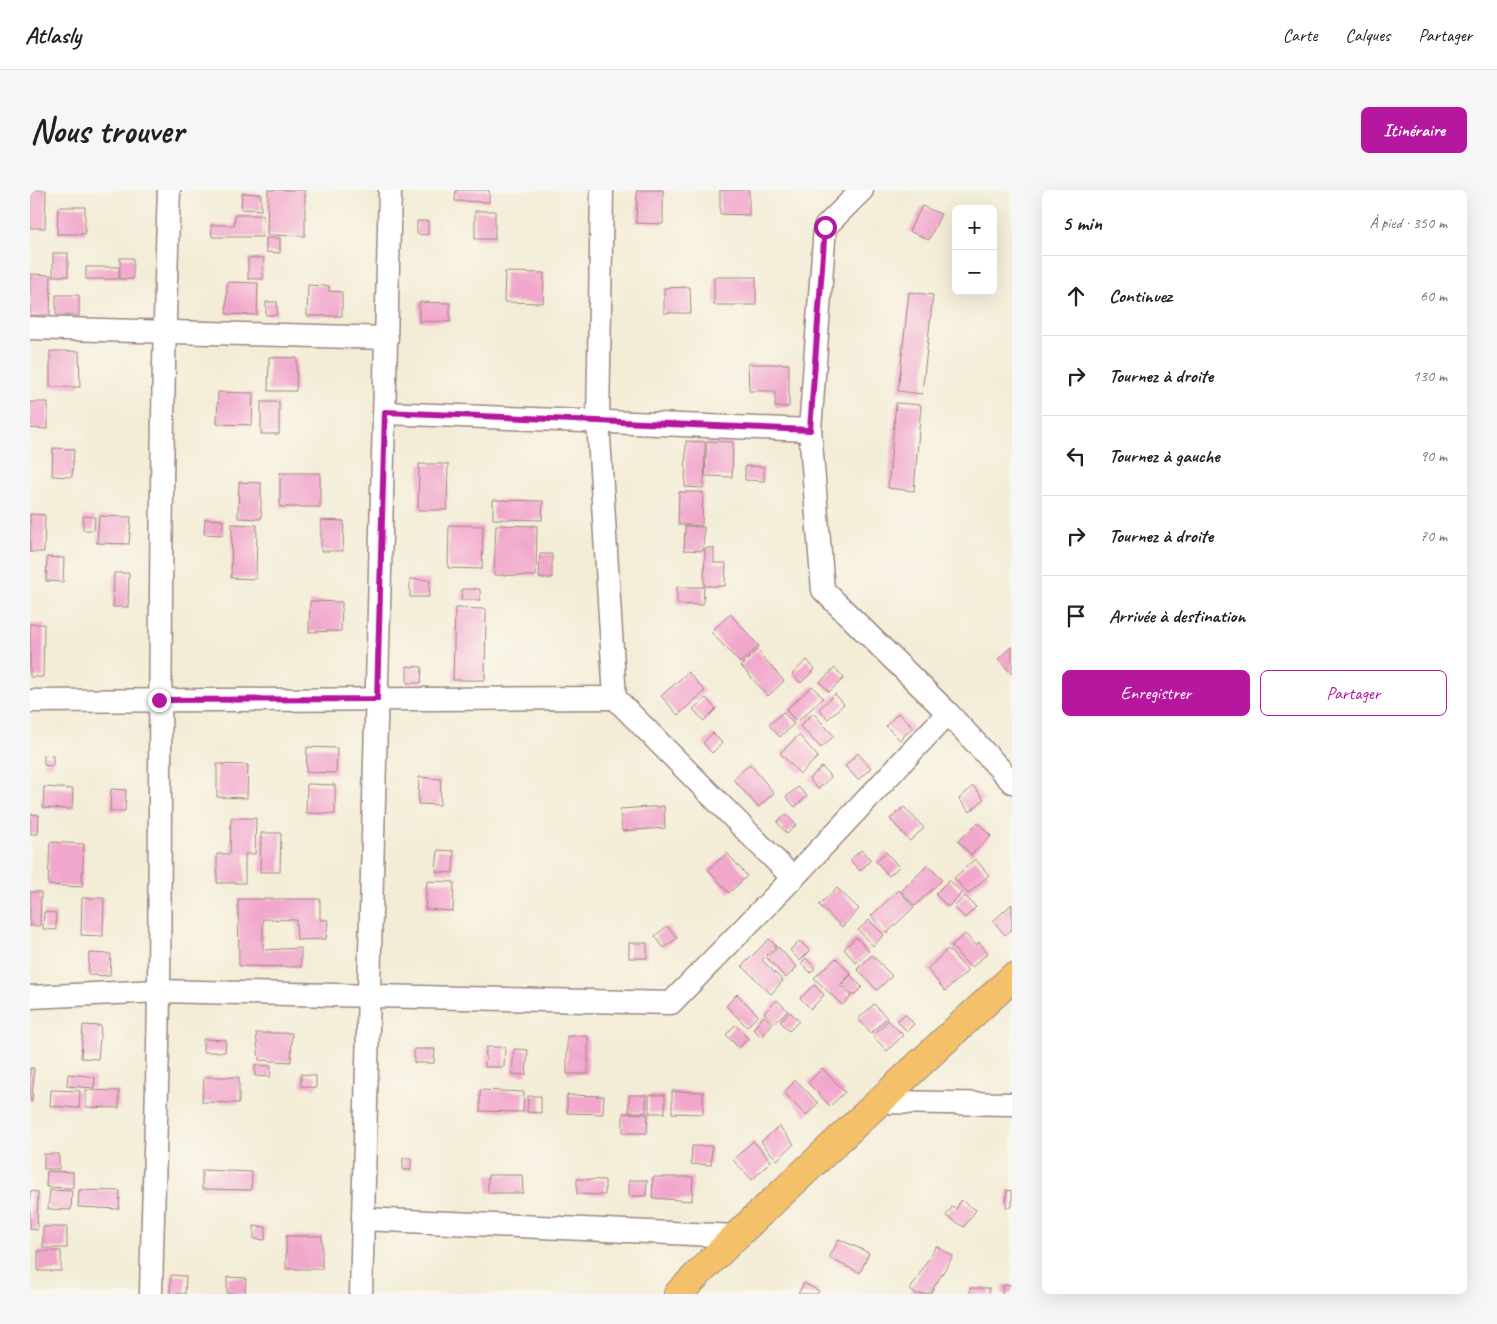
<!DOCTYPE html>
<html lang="fr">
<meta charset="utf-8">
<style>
:root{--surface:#fff;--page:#f6f6f6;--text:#202124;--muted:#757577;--line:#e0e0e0;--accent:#b5179e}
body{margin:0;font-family:Caveat,sans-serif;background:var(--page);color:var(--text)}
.controls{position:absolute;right:15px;top:15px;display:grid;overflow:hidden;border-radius:8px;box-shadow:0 5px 20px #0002}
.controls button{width:45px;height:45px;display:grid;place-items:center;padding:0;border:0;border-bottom:1px solid var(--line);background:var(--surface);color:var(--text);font:25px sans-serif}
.stop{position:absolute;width:15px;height:15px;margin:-11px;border:4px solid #b5179e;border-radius:50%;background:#fff}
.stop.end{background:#b5179e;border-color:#fff;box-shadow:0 1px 5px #0008}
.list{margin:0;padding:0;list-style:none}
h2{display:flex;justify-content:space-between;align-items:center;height:65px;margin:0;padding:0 20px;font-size:21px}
h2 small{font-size:16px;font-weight:400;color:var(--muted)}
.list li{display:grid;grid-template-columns:32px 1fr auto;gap:15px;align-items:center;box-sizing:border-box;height:80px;padding:0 20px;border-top:1px solid var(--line)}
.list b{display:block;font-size:19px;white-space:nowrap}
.list em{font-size:16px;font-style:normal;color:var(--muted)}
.actions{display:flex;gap:10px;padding:15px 20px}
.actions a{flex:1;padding:11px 0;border:1px solid var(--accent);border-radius:8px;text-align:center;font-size:18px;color:var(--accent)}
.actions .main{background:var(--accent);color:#fff}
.icon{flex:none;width:28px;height:28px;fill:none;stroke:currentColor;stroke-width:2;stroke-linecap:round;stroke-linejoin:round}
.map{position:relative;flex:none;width:982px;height:1104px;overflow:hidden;border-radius:8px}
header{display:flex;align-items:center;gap:30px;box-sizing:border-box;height:70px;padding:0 25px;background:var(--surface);border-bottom:1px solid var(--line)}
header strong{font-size:24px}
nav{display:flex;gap:28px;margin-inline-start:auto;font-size:18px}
.intro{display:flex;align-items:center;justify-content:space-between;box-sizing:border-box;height:120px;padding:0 30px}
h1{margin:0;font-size:35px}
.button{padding:12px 22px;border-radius:8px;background:var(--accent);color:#fff;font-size:18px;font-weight:700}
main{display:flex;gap:30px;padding:0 30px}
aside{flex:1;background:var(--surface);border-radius:8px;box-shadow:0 5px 20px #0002}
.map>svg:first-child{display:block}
.building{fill:#f1a6cc}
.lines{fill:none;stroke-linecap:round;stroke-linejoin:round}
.minor-casing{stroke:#9e8681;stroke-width:25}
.major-casing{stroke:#9e8681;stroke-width:30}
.minor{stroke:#fff;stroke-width:22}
.major{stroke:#f4c16a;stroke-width:28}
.route{stroke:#b5179e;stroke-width:6}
</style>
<header>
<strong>Atlasly</strong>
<nav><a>Carte</a><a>Calques</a><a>Partager</a></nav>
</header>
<div class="intro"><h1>Nous trouver</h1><a class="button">Itinéraire</a></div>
<main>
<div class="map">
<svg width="982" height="1104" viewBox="0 0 982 1104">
<rect width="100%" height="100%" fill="#fbf7ec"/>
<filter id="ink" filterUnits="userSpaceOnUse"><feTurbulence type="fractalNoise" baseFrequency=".02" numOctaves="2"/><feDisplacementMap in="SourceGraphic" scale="10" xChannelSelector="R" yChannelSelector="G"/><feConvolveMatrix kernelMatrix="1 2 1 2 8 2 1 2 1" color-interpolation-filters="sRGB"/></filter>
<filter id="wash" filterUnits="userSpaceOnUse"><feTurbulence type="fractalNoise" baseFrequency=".0096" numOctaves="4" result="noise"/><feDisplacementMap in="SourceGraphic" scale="20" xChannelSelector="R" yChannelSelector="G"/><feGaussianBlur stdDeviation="1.12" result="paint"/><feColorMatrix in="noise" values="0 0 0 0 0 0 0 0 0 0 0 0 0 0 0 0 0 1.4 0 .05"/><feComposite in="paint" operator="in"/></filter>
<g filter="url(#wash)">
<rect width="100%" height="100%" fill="#f3edd7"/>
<g id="blocks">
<g class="building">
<path d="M 0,0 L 16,0 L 15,38 L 0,38 Z"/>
<path d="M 238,0 L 275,0 L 275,46 L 237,45 Z"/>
<path d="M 426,0 L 459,0 L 459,12 L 425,11 Z"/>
<path d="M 607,0 L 633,0 L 633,34 L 606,33 Z"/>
<path d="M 690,0 L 719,0 L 719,25 L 690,24 Z"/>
<path d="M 212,3 L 231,4 L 231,20 L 211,19 Z"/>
<path d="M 892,16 L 911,24 L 899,50 L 879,41 Z"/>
<path d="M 28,17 L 55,17 L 55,44 L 27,44 Z"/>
<rect x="445" y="21" width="20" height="28"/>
<path d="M 205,25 L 233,25 L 232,47 L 182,47 L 181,35 L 204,35 Z"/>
<path d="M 387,31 L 398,31 L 398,45 L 387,44 Z"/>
<path d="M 236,48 L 250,48 L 250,63 L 236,62 Z"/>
<rect x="23" y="63" width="15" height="23"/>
<rect x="90" y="68" width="13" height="21"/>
<path d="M 218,68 L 234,68 L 233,89 L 218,89 Z"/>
<rect x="56" y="77" width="33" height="12"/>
<path d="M 475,82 L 514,83 L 513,113 L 474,112 Z"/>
<path d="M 0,84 L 21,85 L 20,125 L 0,125 Z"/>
<rect x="684" y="87" width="42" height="28"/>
<path d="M 197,92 L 228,93 L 227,125 L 196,124 Z"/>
<path d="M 278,95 L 299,96 L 299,101 L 312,102 L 312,126 L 277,126 Z"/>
<path d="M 660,97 L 661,123 L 634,123 L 634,98 Z"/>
<path d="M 879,102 L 903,105 L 892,204 L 868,201 Z"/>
<path d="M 26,105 L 49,105 L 49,126 L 26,125 Z"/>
<rect x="236" y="112" width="11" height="13"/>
<path d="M 389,112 L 420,113 L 420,132 L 389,131 Z"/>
<path d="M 20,161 L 49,161 L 50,197 L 20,197 Z"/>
<path d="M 239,167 L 267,168 L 266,201 L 238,201 Z"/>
<path d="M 718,174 L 759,174 L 759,217 L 745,217 L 745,201 L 719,201 Z"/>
<path d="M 188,202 L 223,203 L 222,235 L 187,234 Z"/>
<path d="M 0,212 L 18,212 L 18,239 L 0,238 Z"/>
<rect x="231" y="212" width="18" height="32"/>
<path d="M 866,213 L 891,215 L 884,301 L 858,298 Z"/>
<path d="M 656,251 L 675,252 L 674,298 L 655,297 Z"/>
<path d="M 677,251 L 703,252 L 702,287 L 675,286 Z"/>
<path d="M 23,258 L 44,259 L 42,287 L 22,286 Z"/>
<path d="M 389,274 L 418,274 L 417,320 L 388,320 Z"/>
<path d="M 715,276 L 734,277 L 734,291 L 715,290 Z"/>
<rect x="250" y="283" width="40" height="34"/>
<path d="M 209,292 L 231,293 L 231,329 L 208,328 Z"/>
<path d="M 649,302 L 673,302 L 672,335 L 648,335 Z"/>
<path d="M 463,310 L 513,311 L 512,330 L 463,329 Z"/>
<path d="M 0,324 L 15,325 L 14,362 L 0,362 Z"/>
<path d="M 53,326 L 65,327 L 64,340 L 53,340 Z"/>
<path d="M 69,326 L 101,327 L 99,354 L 67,353 Z"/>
<path d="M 175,329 L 193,330 L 193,345 L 174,344 Z"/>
<path d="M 291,330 L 314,331 L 313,361 L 291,361 Z"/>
<path d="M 202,334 L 227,335 L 226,389 L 201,388 Z"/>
<path d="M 419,335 L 453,336 L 452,379 L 418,378 Z"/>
<path d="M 466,335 L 507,336 L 506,386 L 464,385 Z"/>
<path d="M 655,336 L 674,337 L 673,361 L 654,360 Z"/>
<path d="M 675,358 L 684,358 L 684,373 L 696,373 L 695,396 L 674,396 Z"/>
<path d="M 510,364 L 522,364 L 522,388 L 509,388 Z"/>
<path d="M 17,367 L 34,368 L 33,392 L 16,391 Z"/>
<path d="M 84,383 L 99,383 L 98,417 L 83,417 Z"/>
<path d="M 380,389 L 400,390 L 399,407 L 380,407 Z"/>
<path d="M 647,397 L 674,397 L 673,415 L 647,414 Z"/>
<path d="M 432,399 L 450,399 L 450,410 L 431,410 Z"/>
<path d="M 280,411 L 312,412 L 311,441 L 279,442 Z"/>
<path d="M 425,418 L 456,419 L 455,490 L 423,490 Z"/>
<path d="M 700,424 L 729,456 L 710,473 L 681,442 Z"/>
<path d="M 0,434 L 14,434 L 13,487 L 0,487 Z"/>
<path d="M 982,456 L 982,484 L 968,469 Z"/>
<path d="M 727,460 L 754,491 L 738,506 L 711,476 Z"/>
<path d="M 777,470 L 785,479 L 771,493 L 762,484 Z"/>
<path d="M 377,476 L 392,477 L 391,493 L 377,493 Z"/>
<path d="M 805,478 L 814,488 L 799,502 L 790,492 Z"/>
<path d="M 658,482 L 675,501 L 648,525 L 631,506 Z"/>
<path d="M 782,496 L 793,508 L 767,532 L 756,520 Z"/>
<path d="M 805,504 L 814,514 L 798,529 L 789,519 Z"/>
<path d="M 676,508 L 686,519 L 674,531 L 663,519 Z"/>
<path d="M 753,522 L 764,534 L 750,547 L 739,535 Z"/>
<path d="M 783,523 L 804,546 L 791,558 L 770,536 Z"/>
<path d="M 868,523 L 883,537 L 870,550 L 856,536 Z"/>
<path d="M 683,543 L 692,553 L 682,563 L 673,553 Z"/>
<path d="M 769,545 L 788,567 L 770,584 L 750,563 Z"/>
<path d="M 277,557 L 307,558 L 306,583 L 276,582 Z"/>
<path d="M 828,563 L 841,578 L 828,590 L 815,576 Z"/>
<path d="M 14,565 L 23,566 L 23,576 L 14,575 Z"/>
<path d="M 187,574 L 218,575 L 217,608 L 187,607 Z"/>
<path d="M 720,574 L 744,603 L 728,617 L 703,589 Z"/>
<path d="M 792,577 L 801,587 L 788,599 L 779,589 Z"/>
<path d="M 389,587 L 411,589 L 410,615 L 388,614 Z"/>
<path d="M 277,594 L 305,595 L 305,624 L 276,623 Z"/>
<path d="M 943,596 L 954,609 L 940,622 L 929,609 Z"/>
<path d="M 14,597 L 43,599 L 42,619 L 13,618 Z"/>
<path d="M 768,597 L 777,606 L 765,617 L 756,607 Z"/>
<path d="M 81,599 L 96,600 L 95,621 L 80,621 Z"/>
<path d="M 634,616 L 635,638 L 592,641 L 590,619 Z"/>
<path d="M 874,617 L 894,638 L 880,651 L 860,629 Z"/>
<path d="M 0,624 L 9,625 L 8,644 L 0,644 Z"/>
<path d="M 756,624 L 766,635 L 757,644 L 747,632 Z"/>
<path d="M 201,628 L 226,628 L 225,664 L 215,664 L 215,693 L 187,693 L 187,664 L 200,664 Z"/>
<path d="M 948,633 L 961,646 L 941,665 L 928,651 Z"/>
<path d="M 231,643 L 251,643 L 250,682 L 230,682 Z"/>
<path d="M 20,652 L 54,654 L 52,697 L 18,695 Z"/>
<path d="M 408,660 L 424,661 L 423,683 L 406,682 Z"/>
<path d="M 831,660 L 841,670 L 830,681 L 820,670 Z"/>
<path d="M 856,662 L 869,677 L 859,686 L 846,671 Z"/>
<path d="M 697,663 L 717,686 L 699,703 L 678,680 Z"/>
<path d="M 945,669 L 959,685 L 938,704 L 924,688 Z"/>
<path d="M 898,675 L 912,690 L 885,716 L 871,701 Z"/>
<path d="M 919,690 L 932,703 L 918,717 L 905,704 Z"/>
<path d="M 397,691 L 424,692 L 423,721 L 395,719 Z"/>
<path d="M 807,698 L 829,719 L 812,737 L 789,715 Z"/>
<path d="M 868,700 L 884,717 L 857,743 L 841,726 Z"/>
<path d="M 0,702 L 11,702 L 10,736 L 0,736 Z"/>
<path d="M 935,706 L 946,717 L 935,728 L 924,717 Z"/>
<path d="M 52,708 L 74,708 L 73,746 L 51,745 Z"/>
<path d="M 208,709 L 290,709 L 290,730 L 298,730 L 296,749 L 267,750 L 266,730 L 233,729 L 233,760 L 271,758 L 271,777 L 209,776 Z"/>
<path d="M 982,714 L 982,739 L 975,745 L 963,731 Z"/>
<path d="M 14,722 L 26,723 L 26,740 L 13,739 Z"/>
<path d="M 839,730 L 854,745 L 843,756 L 828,740 Z"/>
<path d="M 637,736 L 647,748 L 634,758 L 625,746 Z"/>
<path d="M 935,744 L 946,755 L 949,752 L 958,763 L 941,778 L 921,756 Z"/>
<path d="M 826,747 L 839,761 L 826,773 L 814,759 Z"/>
<path d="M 739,749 L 746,756 L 732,770 L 753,791 L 741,804 L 712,776 Z"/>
<path d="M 770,751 L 780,761 L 770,771 L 760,760 Z"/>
<rect x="599" y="753" width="18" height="15"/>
<path d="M 748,757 L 767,777 L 756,788 L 737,768 Z"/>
<path d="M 918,759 L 938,781 L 915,801 L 897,779 Z"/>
<path d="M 59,763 L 81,764 L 80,786 L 58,785 Z"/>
<path d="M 842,765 L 862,786 L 847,800 L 827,779 Z"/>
<path d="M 776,768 L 785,778 L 781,783 L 771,773 Z"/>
<path d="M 806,768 L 821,784 L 810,795 L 821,807 L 812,815 L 784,788 Z"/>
<path d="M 821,785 L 832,797 L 823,806 L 812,794 Z"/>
<path d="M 784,795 L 794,805 L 781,819 L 770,808 Z"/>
<path d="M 707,804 L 728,825 L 717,837 L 696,816 Z"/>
<path d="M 747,810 L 758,821 L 744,833 L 734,823 Z"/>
<path d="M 844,814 L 857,828 L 841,843 L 828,829 Z"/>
<path d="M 760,822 L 769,831 L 759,841 L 750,831 Z"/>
<path d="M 875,824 L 884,834 L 877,841 L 867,831 Z"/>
<path d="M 734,826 L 742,834 L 732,847 L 723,839 Z"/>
<path d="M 858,830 L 873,845 L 857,861 L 843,846 Z"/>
<path d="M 53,835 L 71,836 L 68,869 L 51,868 Z"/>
<path d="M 705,835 L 718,848 L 709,858 L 696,845 Z"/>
<path d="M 226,843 L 262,843 L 261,872 L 229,870 Z"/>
<rect x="537" y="846" width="21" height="38"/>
<path d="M 173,849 L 196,850 L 195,862 L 173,862 Z"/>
<path d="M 456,857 L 475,857 L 474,877 L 455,877 Z"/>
<path d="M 384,859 L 405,859 L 404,873 L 384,873 Z"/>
<path d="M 484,859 L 498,860 L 496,885 L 482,884 Z"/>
<path d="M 225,875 L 241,876 L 240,887 L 225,886 Z"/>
<path d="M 0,878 L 4,878 L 2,912 L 0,911 Z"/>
<path d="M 792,878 L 815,902 L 800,916 L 778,893 Z"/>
<path d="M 38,884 L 65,887 L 64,898 L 37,896 Z"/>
<path d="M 271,884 L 286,886 L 286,898 L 271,896 Z"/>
<path d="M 174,887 L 209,887 L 209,913 L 172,912 Z"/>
<path d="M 766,890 L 788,913 L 776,926 L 754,902 Z"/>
<path d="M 21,900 L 50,901 L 49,918 L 20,916 Z"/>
<path d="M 56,900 L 89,901 L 89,918 L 56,917 Z"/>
<path d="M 450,900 L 494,902 L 493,922 L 450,921 Z"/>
<path d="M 642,901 L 673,902 L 673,924 L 642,923 Z"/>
<path d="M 537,905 L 574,906 L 573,924 L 537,923 Z"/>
<rect x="599" y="905" width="17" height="17"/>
<rect x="619" y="905" width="16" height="18"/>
<path d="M 498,906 L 511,906 L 511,923 L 497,922 Z"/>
<path d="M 593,923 L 618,924 L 617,943 L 593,943 Z"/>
<path d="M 749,936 L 764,954 L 747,970 L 731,952 Z"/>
<path d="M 723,951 L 741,971 L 722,990 L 703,970 Z"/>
<path d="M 662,956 L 682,956 L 681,975 L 661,974 Z"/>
<rect x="14" y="964" width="15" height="15"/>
<rect x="373" y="968" width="8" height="12"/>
<path d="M 172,980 L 222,982 L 221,1000 L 172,999 Z"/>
<path d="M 17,981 L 43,982 L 43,998 L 16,997 Z"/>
<path d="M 458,985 L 492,985 L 493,1003 L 458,1003 Z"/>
<path d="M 623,987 L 663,987 L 662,1011 L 622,1008 Z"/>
<path d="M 547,989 L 575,990 L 575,1005 L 547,1004 Z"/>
<path d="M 599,990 L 617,990 L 616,1006 L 599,1006 Z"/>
<path d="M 20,1000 L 42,1001 L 41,1020 L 18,1019 Z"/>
<path d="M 49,1000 L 90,1001 L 89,1019 L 48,1017 Z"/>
<path d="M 977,1000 L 982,1001 L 982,1017 L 976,1017 Z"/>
<path d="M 0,1001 L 8,1002 L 7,1040 L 0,1039 Z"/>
<path d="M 931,1010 L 946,1020 L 934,1037 L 916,1026 L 922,1017 L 926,1019 Z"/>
<path d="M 224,1036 L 236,1037 L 235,1050 L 224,1049 Z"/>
<rect x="13" y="1037" width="24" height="21"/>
<rect x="256" y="1046" width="36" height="33"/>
<path d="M 809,1049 L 839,1063 L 830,1083 L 799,1068 Z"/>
<path d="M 906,1056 L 923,1066 L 900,1104 L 886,1104 L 880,1100 Z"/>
<rect x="8" y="1061" width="23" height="20"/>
<path d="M 141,1085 L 156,1086 L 155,1104 L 140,1104 Z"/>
<path d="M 197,1087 L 216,1088 L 215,1104 L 197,1104 Z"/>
<path d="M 774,1093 L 789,1101 L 787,1104 L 768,1104 Z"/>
<path d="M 973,1095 L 982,1095 L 982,1104 L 972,1104 Z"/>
<rect x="940" y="1098" width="19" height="6"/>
</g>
</g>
</g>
<g filter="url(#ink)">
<use href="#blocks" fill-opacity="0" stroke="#9e8681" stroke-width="1"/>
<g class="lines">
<defs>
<g id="minor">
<path d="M 572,0 L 568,231 L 585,508 L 763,688"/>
<path d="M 832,0 L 795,37 L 780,240 L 793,400 L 918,523 L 982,592"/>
<path d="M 0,138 L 357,148"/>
<path d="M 355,223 L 780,240"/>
<path d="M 0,511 L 585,508"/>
<path d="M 0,807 L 129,801 L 641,813 L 763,688 L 918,523"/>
<path d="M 850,912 L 982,914"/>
<path d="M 333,1029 L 706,1046"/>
<path d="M 121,1104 C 123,1002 128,901 129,799 C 131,533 129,266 139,0"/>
<path d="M 331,1104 L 360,0"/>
</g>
<path id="major" d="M 648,1104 L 706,1046 L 929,837 L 982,788"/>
</defs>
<use href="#minor" class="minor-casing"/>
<use href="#major" class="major-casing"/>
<use href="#minor" class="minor"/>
<use href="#major" class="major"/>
</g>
</g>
<g class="lines" filter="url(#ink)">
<path class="route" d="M 129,510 L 347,509 L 355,222 L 780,240 L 795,37"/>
</g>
</svg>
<div class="controls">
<button>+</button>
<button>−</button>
</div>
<div class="stop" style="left:795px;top:37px"></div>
<div class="stop end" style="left:129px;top:510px"></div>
</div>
<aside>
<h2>5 min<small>À pied · 350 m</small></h2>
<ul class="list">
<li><svg class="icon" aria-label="ahead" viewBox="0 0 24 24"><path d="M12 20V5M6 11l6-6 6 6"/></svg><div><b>Continuez</b></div><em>60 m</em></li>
<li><svg class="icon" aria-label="right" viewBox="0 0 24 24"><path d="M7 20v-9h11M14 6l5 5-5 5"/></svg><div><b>Tournez à droite</b></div><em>130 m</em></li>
<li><svg class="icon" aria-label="left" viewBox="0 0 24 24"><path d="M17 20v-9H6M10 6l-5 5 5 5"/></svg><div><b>Tournez à gauche</b></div><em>90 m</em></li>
<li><svg class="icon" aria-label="right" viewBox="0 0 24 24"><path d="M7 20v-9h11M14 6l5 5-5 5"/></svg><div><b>Tournez à droite</b></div><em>70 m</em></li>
<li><svg class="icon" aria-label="arrive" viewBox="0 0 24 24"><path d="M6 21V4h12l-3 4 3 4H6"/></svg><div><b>Arrivée à destination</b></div></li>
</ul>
<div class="actions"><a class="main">Enregistrer</a><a>Partager</a></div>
</aside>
</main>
